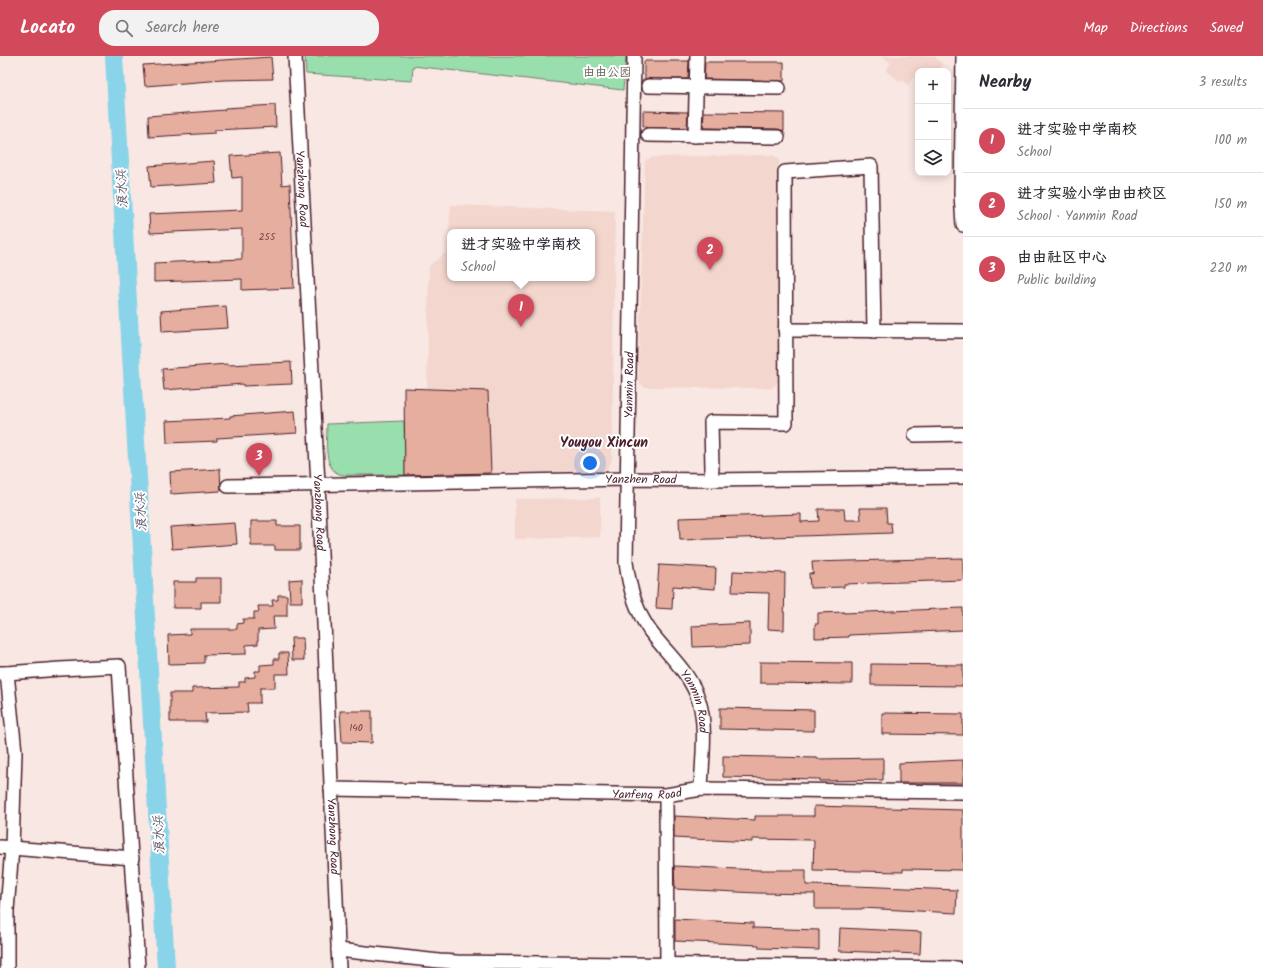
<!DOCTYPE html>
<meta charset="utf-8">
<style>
:root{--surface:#fff;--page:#f2f2f3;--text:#2b2b33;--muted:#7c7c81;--line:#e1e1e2;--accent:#d1495b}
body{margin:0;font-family:Kalam,"LXGW WenKai TC",sans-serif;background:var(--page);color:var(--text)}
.controls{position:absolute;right:12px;top:12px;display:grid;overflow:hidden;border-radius:8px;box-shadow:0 2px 10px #0003}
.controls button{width:36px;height:36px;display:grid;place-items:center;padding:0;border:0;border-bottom:1px solid var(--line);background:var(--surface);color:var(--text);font:20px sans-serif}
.you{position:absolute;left:590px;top:407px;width:14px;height:14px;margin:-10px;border:3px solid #fff;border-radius:50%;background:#1a73e8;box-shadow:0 0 0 6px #1a73e833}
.badge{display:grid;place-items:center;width:26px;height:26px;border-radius:50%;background:var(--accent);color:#fff;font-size:13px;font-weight:700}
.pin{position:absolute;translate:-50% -33px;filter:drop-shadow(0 1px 2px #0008)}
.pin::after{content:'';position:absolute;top:21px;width:14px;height:12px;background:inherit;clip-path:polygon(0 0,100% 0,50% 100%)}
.popup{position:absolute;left:447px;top:173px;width:148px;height:52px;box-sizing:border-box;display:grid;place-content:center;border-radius:8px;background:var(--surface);filter:drop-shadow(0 1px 3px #0005);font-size:13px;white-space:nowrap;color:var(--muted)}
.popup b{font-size:15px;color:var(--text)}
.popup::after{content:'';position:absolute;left:50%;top:100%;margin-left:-8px;border:8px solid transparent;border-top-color:var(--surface)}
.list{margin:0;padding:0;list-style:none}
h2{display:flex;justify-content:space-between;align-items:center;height:52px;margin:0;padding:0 16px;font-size:17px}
h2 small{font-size:13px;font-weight:400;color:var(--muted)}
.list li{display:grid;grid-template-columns:26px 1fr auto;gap:12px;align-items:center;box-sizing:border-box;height:64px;padding:0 16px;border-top:1px solid var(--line)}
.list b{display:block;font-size:15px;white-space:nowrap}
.list p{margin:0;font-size:13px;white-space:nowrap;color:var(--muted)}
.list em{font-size:13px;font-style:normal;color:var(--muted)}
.icon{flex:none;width:22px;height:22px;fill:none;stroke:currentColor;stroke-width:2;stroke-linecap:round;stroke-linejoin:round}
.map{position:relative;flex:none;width:963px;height:912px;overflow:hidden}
header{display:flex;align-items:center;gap:24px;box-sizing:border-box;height:56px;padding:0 20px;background:var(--accent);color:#fff}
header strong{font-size:19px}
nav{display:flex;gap:22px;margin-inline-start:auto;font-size:14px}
.search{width:280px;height:36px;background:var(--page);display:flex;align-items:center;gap:10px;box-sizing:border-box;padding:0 14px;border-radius:16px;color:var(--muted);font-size:15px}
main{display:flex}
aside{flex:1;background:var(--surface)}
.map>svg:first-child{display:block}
.built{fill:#f3d6ce;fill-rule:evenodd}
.green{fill:#99dfad;stroke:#727f6c}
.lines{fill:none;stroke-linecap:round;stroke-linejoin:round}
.river{stroke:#89d4e9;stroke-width:18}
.building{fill:#e6ae9e;stroke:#4a1f2b}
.minor-casing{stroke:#4a1f2b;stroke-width:16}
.minor{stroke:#fff;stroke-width:13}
.labels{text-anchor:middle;stroke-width:4;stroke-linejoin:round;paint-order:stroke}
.number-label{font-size:10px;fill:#714348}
.park-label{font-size:12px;fill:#625952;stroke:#fff}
.street-label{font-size:12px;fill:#4a1f2b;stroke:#fff}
.water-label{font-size:13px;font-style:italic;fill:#5d5564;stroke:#fff}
.quarter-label{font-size:14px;font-weight:bold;fill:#4a1f2b;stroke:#fff}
</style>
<header>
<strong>Locato</strong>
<div class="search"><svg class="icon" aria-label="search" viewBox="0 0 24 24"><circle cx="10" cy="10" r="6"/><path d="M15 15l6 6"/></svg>Search here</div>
<nav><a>Map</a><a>Directions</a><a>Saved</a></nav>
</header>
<main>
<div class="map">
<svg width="963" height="912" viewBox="0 0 963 912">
<rect width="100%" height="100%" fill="#f8e7e2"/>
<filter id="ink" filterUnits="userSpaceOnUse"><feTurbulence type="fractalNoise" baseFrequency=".025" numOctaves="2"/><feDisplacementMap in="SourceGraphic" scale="8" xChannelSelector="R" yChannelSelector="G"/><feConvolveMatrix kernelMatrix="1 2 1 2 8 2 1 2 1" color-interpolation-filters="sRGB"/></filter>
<g filter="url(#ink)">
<g class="built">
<path d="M 882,0 L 934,0 L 943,9 L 937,15 L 918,15 L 918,27 L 913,21 L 908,29 L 903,24 L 901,26 L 886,15 L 891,7 Z"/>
<path d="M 772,99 L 779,103 L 778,326 L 772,332 L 644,331 L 638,324 L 645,104 L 656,101 Z"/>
<path d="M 451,149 L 615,155 L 612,404 L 606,415 L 491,417 L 488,335 L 427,333 L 429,210 L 447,196 ZM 450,176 L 592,176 L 592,222 L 450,222 Z"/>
<path d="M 600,442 L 600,481 L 515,483 L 515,443 Z"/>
</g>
<g class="green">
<path d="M 305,0 L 626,0 L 623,34 L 413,10 L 412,25 L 306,18 Z"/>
<path d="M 404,365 L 405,419 L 344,419 C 322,417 327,384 327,368 Z"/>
</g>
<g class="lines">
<path class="river" d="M 114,0 L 166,912"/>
</g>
<g class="building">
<path d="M 271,1 L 273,23 L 223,24 L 145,30 L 143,9 Z"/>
<path d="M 644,5 L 689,5 L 688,23 L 645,23 L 645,19 L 644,19 Z"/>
<path d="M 705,6 L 784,6 L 784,25 L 704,23 Z"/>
<path d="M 275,49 L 276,71 L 215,74 L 215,77 L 149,81 L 148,60 L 225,54 L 225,52 Z"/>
<path d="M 643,55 L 688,56 L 687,72 L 645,72 L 645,70 L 643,70 Z"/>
<path d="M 704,56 L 784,57 L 784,75 L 778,73 L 703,72 Z"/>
<path d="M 280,97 L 282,129 L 290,128 L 294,232 L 242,234 L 242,223 L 154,226 L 154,207 L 242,203 L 242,173 L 150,177 L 149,158 L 242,154 L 242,121 L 232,122 L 230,100 Z"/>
<path d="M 214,105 L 216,127 L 151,131 L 149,110 Z"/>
<path d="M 226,250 L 228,272 L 162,276 L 161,255 Z"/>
<path d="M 291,306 L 292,328 L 243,330 L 243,328 L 164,334 L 162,313 L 227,308 L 228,309 Z"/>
<path d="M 404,332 L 488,335 L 491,417 L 405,419 Z"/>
<path d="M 295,355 L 297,377 L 217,382 L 217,385 L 167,387 L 166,365 L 230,362 L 230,360 Z"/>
<path d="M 220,413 L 221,435 L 171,438 L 170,416 Z"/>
<path d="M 860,452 L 886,452 L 887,467 L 891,467 L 892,477 L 680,484 L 679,462 L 801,458 L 801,466 L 819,465 L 818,453 L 844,453 L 845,464 L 861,464 Z"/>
<path d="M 251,465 L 277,465 L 277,470 L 300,470 L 300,494 L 275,494 L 275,490 L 251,490 Z"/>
<path d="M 235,467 L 237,488 L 172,493 L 170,471 Z"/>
<path d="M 963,502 L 963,524 L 844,528 L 844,531 L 810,532 L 809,517 L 813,518 L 812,506 Z"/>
<path d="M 659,509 L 716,512 L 715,533 L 673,530 L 672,553 L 656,552 Z"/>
<path d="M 733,515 L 785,517 L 784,574 L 768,573 L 769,537 L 732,536 Z"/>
<path d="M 196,522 L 221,522 L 221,546 L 201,546 L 201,552 L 173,552 L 173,526 L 196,526 Z"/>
<path d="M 302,523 L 302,546 L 290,546 L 289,524 Z"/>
<path d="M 278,539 L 287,539 L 287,560 L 273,560 L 274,573 L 258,574 L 258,588 L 246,589 L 246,598 L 204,599 L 204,607 L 169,608 L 168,579 L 190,578 L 190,573 L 237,573 L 237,568 L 243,567 L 243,563 L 254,563 L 254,556 L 259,556 L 258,550 L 273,550 L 272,544 L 278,544 Z"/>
<path d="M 963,552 L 963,574 L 849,579 L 849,581 L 815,582 L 815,568 L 818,568 L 818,557 L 844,556 L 844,557 Z"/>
<path d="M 750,567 L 750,589 L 693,591 L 692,570 Z"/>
<path d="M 291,582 L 303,582 L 304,604 L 292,604 Z"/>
<path d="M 279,597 L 288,597 L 289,618 L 275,618 L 275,632 L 260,632 L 260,647 L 247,647 L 248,656 L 205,657 L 206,666 L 170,666 L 170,637 L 192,637 L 192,632 L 239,631 L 239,626 L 245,626 L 245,622 L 255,621 L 255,615 L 260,615 L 260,609 L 274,608 L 274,603 L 279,603 Z"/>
<path d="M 760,606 L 852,607 L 852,628 L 760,627 Z"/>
<path d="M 871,608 L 963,609 L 963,630 L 871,629 Z"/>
<path d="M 720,652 L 814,654 L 814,675 L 720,673 Z"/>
<path d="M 340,655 L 372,655 L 372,687 L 342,686 Z"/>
<path d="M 882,657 L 963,658 L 963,679 L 882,678 Z"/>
<path d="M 723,700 L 817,702 L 817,703 L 883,702 L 883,724 L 820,725 L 820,723 L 723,721 Z"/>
<path d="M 963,704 L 963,727 L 899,727 L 899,707 Z"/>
<path d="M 814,750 L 963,754 L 963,814 L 903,813 L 903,816 L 813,814 L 814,784 L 752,783 L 752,786 L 674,782 L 674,760 L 755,764 L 755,760 L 814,760 Z"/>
<path d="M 674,810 L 758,814 L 806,814 L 806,829 L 855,830 L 957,834 L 956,857 L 862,852 L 862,853 L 815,853 L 815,838 L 758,837 L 675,833 Z"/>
<path d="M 675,863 L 753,867 L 753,872 L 819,874 L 819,894 L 759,892 L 759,889 L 675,885 Z"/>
<path d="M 840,872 L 921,876 L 920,898 L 839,895 Z"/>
</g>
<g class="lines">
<defs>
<g id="minor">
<path id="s1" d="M 295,0 L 318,428 L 339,912"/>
<path id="s2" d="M 634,0 L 626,506 C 629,531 636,555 650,575 C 667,598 690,616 699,645 C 707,670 702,706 701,733"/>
<path d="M 963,0 L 961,138 L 963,169"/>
<path d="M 648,30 L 779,32"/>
<path d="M 648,79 L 778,81"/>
<path d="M 695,80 L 697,0"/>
<path d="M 785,274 L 963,275"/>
<path d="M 915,379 L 963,378"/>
<path d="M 711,424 L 712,412 L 711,366 L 786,367 L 785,116 L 871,110 L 874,275"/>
<path id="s3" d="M 228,430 L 627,423 L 711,424 L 963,421"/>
<path d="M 0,617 L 7,617 L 60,613 L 119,610 L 138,912"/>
<path d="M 7,617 L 15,696 L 12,792 L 7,854 L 7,912"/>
<path id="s4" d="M 331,733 L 666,739 L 701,733 L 963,736"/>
<path d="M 666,739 L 667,909"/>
<path d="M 0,791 L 132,802"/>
<path d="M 338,894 L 439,905 L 457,906 L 957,912"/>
</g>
</defs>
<use href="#minor" class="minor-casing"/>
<use href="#minor" class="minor"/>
</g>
</g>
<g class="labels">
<g class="number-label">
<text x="267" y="184">255</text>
<text x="356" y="675">140</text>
</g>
<g class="park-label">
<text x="607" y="20">由由公园</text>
</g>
<g class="street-label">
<text dy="4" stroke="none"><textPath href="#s1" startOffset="133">Yanzhong Road</textPath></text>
<text transform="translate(629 329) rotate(-89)" y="4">Yanmin Road</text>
<text dy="4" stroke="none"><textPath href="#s3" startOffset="413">Yanzhen Road</textPath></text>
<text dy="4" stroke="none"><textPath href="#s1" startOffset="457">Yanzhong Road</textPath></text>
<text dy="4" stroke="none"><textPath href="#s2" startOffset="665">Yanmin Road</textPath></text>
<text dy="4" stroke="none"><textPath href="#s4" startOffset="316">Yanfeng Road</textPath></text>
<text dy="4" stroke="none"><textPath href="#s1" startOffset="781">Yanzhong Road</textPath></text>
</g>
<g class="water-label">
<text transform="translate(121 133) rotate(-93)" y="5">浪水浜</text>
<text transform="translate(140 456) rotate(-93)" y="5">浪水浜</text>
<text transform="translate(158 779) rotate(-93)" y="5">浪水浜</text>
</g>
<g class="quarter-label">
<text x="604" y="391">Youyou Xincun</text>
</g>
</g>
</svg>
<div class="controls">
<button>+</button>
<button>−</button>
<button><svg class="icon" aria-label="layers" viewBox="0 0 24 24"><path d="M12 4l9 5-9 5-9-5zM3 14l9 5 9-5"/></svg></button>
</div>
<div class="you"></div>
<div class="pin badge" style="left:521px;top:271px">1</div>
<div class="popup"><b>进才实验中学南校</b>School</div>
<div class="pin badge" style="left:710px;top:214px">2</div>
<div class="pin badge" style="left:259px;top:420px">3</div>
</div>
<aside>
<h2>Nearby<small>3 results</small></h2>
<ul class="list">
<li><span class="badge">1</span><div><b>进才实验中学南校</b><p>School</p></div><em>100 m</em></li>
<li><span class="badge">2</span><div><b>进才实验小学由由校区</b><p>School · Yanmin Road</p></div><em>150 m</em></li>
<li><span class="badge">3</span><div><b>由由社区中心</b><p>Public building</p></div><em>220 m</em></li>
</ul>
</aside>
</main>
